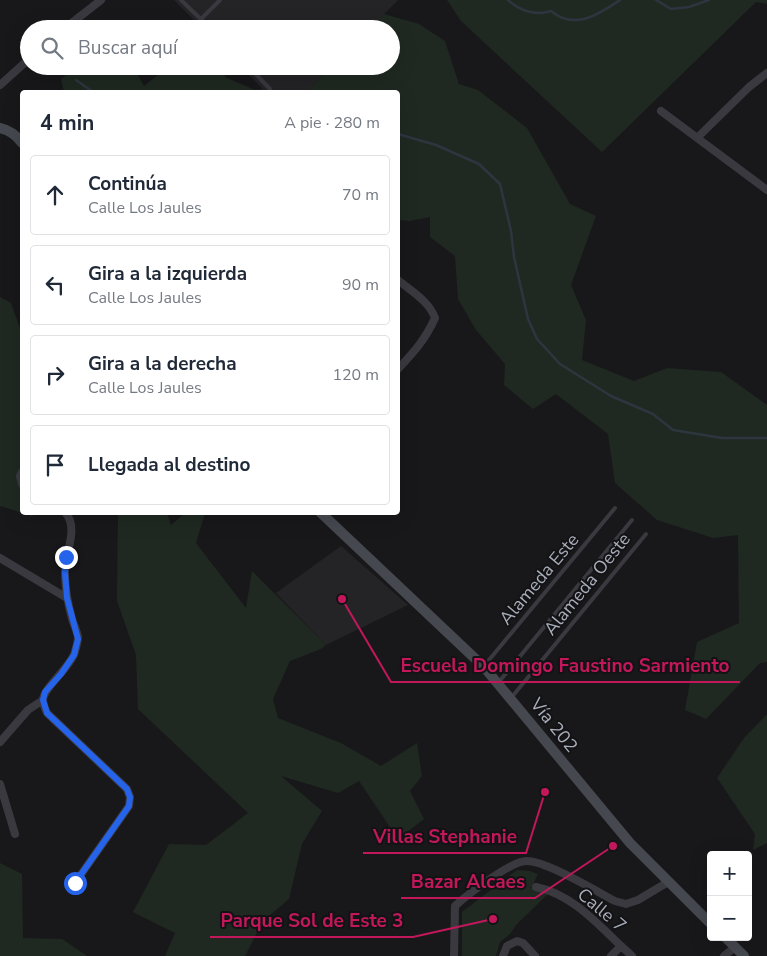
<!DOCTYPE html>
<html lang="es">
<meta charset="utf-8">
<style>
:root{--surface:#fff;--page:#f2f2f3;--text:#1f2937;--muted:#747a83;--line:#e0e1e3}
body{margin:0;font-family:"Nunito Sans",sans-serif;background:var(--page);color:var(--text)}
.controls{position:absolute;right:15px;bottom:15px;display:grid;overflow:hidden;border-radius:5px;box-shadow:0 5px 20px #0002}
.controls button{width:45px;height:45px;display:grid;place-items:center;padding:0;border:0;border-bottom:1px solid var(--line);background:var(--surface);color:var(--text);font:25px sans-serif}
.stop{position:absolute;width:15px;height:15px;margin:-11px;border:4px solid #2563eb;border-radius:50%;background:#fff}
.stop.end{background:#2563eb;border-color:#fff;box-shadow:0 1px 5px #0008}
.list{margin:0;padding:0;list-style:none}
h2{display:flex;justify-content:space-between;align-items:center;height:65px;margin:0;padding:0 20px;font-size:21px}
h2 small{font-size:16px;font-weight:400;color:var(--muted)}
.list li{display:grid;grid-template-columns:32px 1fr auto;gap:15px;align-items:center;box-sizing:border-box;height:80px;margin:0 10px 10px;padding:0 10px;border:1px solid var(--line);border-radius:5px}
.list b{display:block;font-size:19px;white-space:nowrap}
.list p{margin:0;font-size:16px;white-space:nowrap;color:var(--muted)}
.list em{font-size:16px;font-style:normal;color:var(--muted)}
.icon{flex:none;width:28px;height:28px;fill:none;stroke:currentColor;stroke-width:2;stroke-linecap:round;stroke-linejoin:round}
.map{position:relative;flex:none;width:767px;height:956px;overflow:hidden}
.search{position:absolute;background:var(--surface);box-shadow:0 5px 20px #0002;left:20px;top:20px;width:380px;height:55px;display:flex;align-items:center;gap:12px;box-sizing:border-box;padding:0 18px;border-radius:28px;color:var(--muted);font-size:19px}
.panel{position:absolute;background:var(--surface);box-shadow:0 5px 20px #0002;left:20px;top:90px;width:380px;height:425px;border-radius:5px}
.map>svg:first-child{display:block}
.built{fill:#242427}
.green{fill:#1f2921}
.lines{fill:none;stroke-linecap:round;stroke-linejoin:round}
.stream{stroke:#2d363f;stroke-width:2.5}
.service{stroke:#39393f;stroke-width:4}
.minor{stroke:#39393f;stroke-width:8}
.secondary{stroke:#464850;stroke-width:10}
.route{stroke:#2563eb;stroke-width:6}
.labels{text-anchor:middle;stroke-width:4;stroke-linejoin:round;paint-order:stroke}
.street-label{font-size:18px;fill:#a9aebb;stroke:#131315}
.leader{fill:none;stroke:#c2185b;stroke-width:2}
.callout-dot{fill:#c2185b;stroke:#131315;stroke-width:2}
.callout-label{font-size:19px;text-anchor:middle;font-weight:bold;fill:#c2185b;stroke:#131315;stroke-width:4;stroke-linejoin:round;paint-order:stroke}
</style>
<div class="map">
<svg width="767" height="956" viewBox="0 0 767 956">
<rect width="100%" height="100%" fill="#18181a"/>
<g class="built">
<path d="M 174,0 L 398,0 L 369,29 L 203,29 Z"/>
<path d="M 240,66 L 332,66 L 306,92 L 266,92 Z"/>
<path d="M 341,546 L 408,605 L 326,645 L 276,593 Z"/>
</g>
<g class="green">
<path d="M 447,0 L 767,0 L 767,4 L 756,2 L 602,152 L 461,21 Z"/>
<path d="M 384,14 L 419,24 L 445,41 L 459,84 L 478,90 L 527,128 L 570,204 L 596,216 L 571,285 L 586,320 L 582,360 L 634,381 L 667,368 L 721,372 L 767,405 L 767,662 L 760,663 L 706,719 L 685,710 L 697,642 L 739,623 L 738,535 L 713,538 L 657,520 L 615,483 L 608,434 L 556,394 L 533,409 L 504,385 L 505,364 L 476,330 L 458,299 L 455,256 L 430,237 L 430,217 L 410,221 L 398,220 L 398,92 L 306,92 L 332,66 L 391,66 L 391,29 L 369,29 Z"/>
<path d="M 78,66 L 133,66 L 144,86 L 169,66 L 222,66 L 225,77 L 255,90 L 263,89 L 266,92 L 64,92 L 61,79 Z"/>
<path d="M 0,297 L 11,303 L 22,334 L 22,512 L 36,513 L 32,516 L 0,506 Z"/>
<path d="M 118,513 L 167,513 L 171,525 L 185,513 L 205,513 L 196,543 L 246,608 L 252,571 L 326,645 L 321,649 L 290,661 L 273,699 L 278,718 L 341,743 L 381,766 L 417,743 L 422,776 L 410,791 L 424,819 L 398,839 L 359,781 L 338,793 L 281,776 L 322,811 L 302,844 L 289,899 L 263,921 L 245,956 L 165,956 L 175,933 L 133,912 L 169,844 L 206,845 L 248,813 L 138,709 L 136,655 L 117,601 Z"/>
<path d="M 767,714 L 767,843 L 753,850 L 755,834 L 717,778 L 744,738 Z"/>
<path d="M 0,863 L 22,874 L 23,938 L 62,939 L 87,956 L 0,956 Z"/>
<path d="M 517,870 L 530,871 L 538,874 L 531,888 L 548,894 L 516,925 L 510,934 L 500,942 L 496,956 L 462,956 L 462,912 Z"/>
</g>
<g class="lines">
<g class="stream">
<path d="M 508,0 C 520,11 536,16 551,11 C 575,31 599,14 620,0"/>
<path d="M 656,0 L 671,9 L 689,7 L 709,0"/>
<path d="M 76,80 L 93,92"/>
<path d="M 398,134 L 436,145 L 479,164 L 500,184 L 511,231 L 514,257 L 528,319 L 537,339 L 560,364 L 611,396 L 653,414 L 673,430 L 722,438 L 767,438"/>
</g>
<g class="service">
<path d="M 181,0 L 211,29"/>
<path d="M 201,19 L 220,0"/>
<path d="M 248,66 L 270,89"/>
<path d="M 484,666 L 615,508"/>
<path d="M 498,683 L 632,520"/>
<path d="M 511,698 L 646,534"/>
</g>
<g class="minor">
<path d="M 64,29 L 101,0"/>
<path d="M 0,85 L 29,59"/>
<path d="M 661,111 L 767,190"/>
<path d="M 698,137 L 749,87 L 767,73"/>
<path d="M 398,280 C 411,291 429,301 435,318 C 425,340 414,352 398,369"/>
<path d="M 22,472 L 20,476 L 22,484"/>
<path d="M 65,512 C 80,529 64,553 65,574 C 65,589 68,604 72,619 C 74,625 77,631 78,637 C 78,642 76,647 75,652 C 70,668 45,686 43,699 C 43,704 45,709 47,713 L 127,789 L 130,797 L 129,806 L 75,883"/>
<path d="M 0,558 L 67,598"/>
<path d="M 0,742 L 28,710 L 43,700"/>
<path d="M 0,784 L 15,834"/>
<path d="M 536,887 C 571,894 596,922 621,946"/>
<path d="M 454,956 L 455,906 C 467,895 512,860 527,861 C 546,861 596,891 615,901 L 626,904 L 638,900 L 668,882"/>
<path d="M 503,956 L 507,946 L 517,941 L 523,943 L 535,956"/>
<path d="M 611,956 L 621,946 L 632,956"/>
<path d="M 724,956 L 735,947"/>
</g>
<g class="secondary">
<path d="M 0,128 C 9,130 17,136 22,143"/>
<path d="M 320,512 L 484,667 L 630,843 L 711,924"/>
<path d="M 725,937 L 744,956"/>
</g>
</g>
<g class="lines">
<path class="route" d="M 66,557 L 65,573 L 67,598 L 78,639 L 74,655 L 61,674 L 45,692 L 43,700 L 47,713 L 127,789 L 130,797 L 129,806 L 75,883"/>
</g>
<g class="labels">
<g class="street-label">
<text transform="translate(539 579) rotate(-50)" y="6">Alameda Este</text>
<text transform="translate(587 584) rotate(-51)" y="6">Alameda Oeste</text>
<text transform="translate(554 725) rotate(51)" y="6">Vía 202</text>
<text transform="translate(602 910) rotate(40)" y="6">Calle 7</text>
</g>
</g>
<path class="leader" d="M342 599L391 682H740M545 792L526 853H363M613 846L535 898H401M493 919L413 937H210"/>
<g class="callout-dot">
<circle cx="342" cy="599" r="5"/>
<circle cx="545" cy="792" r="5"/>
<circle cx="613" cy="846" r="5"/>
<circle cx="493" cy="919" r="5"/>
</g>
<g class="callout-label">
<text x="565" y="672">Escuela Domingo Faustino Sarmiento</text>
<text x="445" y="843">Villas Stephanie</text>
<text x="468" y="888">Bazar Alcaes</text>
<text x="312" y="927">Parque Sol de Este 3</text>
</g>
</svg>
<div class="controls">
<button>+</button>
<button>−</button>
</div>
<div class="stop" style="left:75px;top:883px"></div>
<div class="stop end" style="left:66px;top:557px"></div>
<div class="search"><svg class="icon" aria-label="search" viewBox="0 0 24 24"><circle cx="10" cy="10" r="6"/><path d="M15 15l6 6"/></svg>Buscar aquí</div>
<section class="panel">
<h2>4 min<small>A pie · 280 m</small></h2>
<ul class="list">
<li><svg class="icon" aria-label="ahead" viewBox="0 0 24 24"><path d="M12 20V5M6 11l6-6 6 6"/></svg><div><b>Continúa</b><p>Calle Los Jaules</p></div><em>70 m</em></li>
<li><svg class="icon" aria-label="left" viewBox="0 0 24 24"><path d="M17 20v-9H6M10 6l-5 5 5 5"/></svg><div><b>Gira a la izquierda</b><p>Calle Los Jaules</p></div><em>90 m</em></li>
<li><svg class="icon" aria-label="right" viewBox="0 0 24 24"><path d="M7 20v-9h11M14 6l5 5-5 5"/></svg><div><b>Gira a la derecha</b><p>Calle Los Jaules</p></div><em>120 m</em></li>
<li><svg class="icon" aria-label="arrive" viewBox="0 0 24 24"><path d="M6 21V4h12l-3 4 3 4H6"/></svg><div><b>Llegada al destino</b></div></li>
</ul>
</section>
</div>
